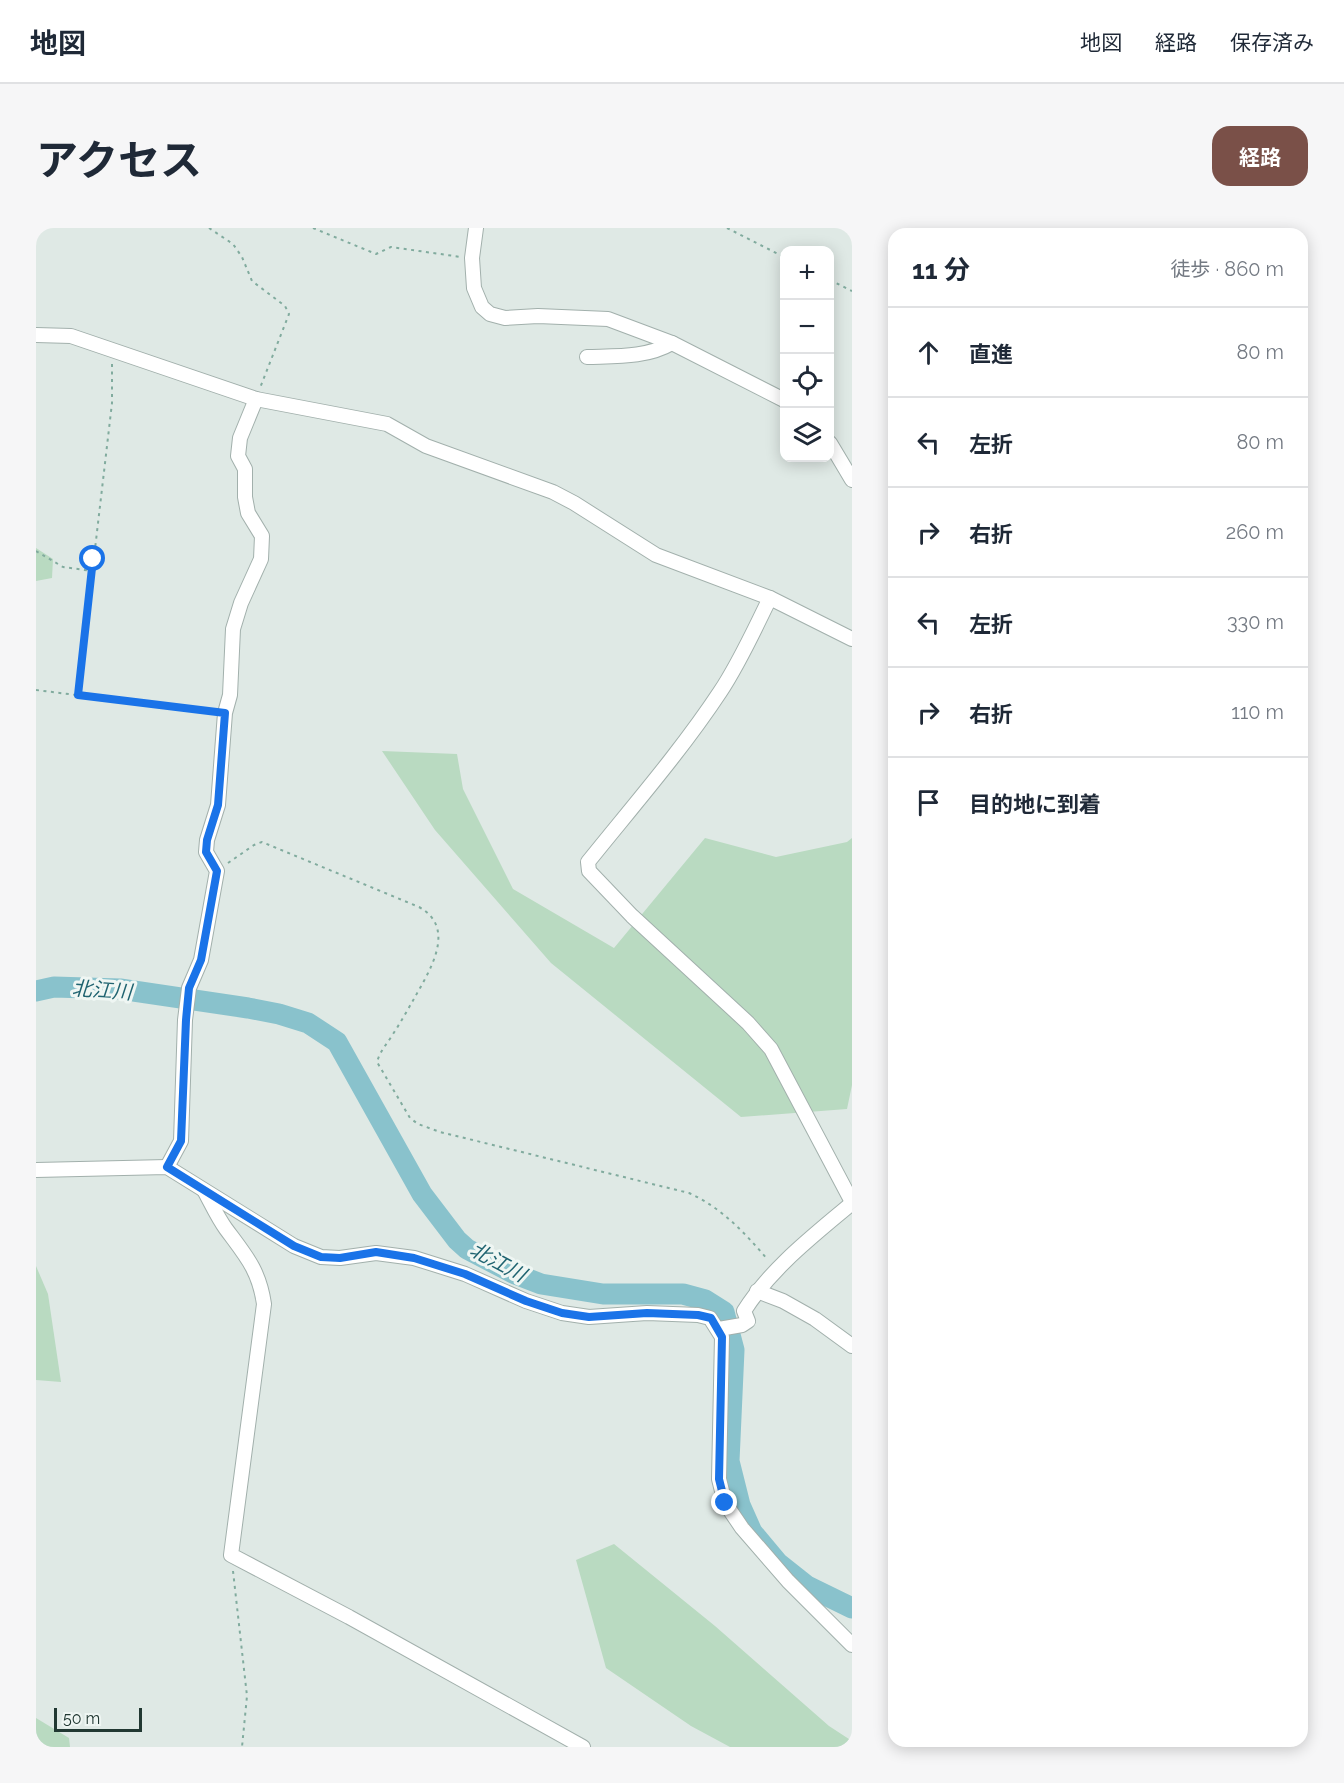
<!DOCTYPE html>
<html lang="ja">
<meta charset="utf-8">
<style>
:root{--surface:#fff;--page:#f6f6f7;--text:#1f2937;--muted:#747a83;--line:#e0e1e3;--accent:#7a5048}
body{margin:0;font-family:Raleway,"Noto Sans JP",sans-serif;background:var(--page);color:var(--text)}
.controls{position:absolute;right:18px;top:18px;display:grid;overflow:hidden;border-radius:12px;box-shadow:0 3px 15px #0003}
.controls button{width:54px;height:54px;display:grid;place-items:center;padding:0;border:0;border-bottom:2px solid var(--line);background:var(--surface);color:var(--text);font:30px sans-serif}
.scale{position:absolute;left:18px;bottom:15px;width:88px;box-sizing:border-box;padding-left:6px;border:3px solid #213832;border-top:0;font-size:16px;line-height:21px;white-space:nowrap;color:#213832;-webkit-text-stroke:4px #eff6f3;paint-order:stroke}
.stop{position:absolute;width:18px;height:18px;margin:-14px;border:4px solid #1a73e8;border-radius:50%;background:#fff}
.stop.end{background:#1a73e8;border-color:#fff;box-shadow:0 2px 6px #0008}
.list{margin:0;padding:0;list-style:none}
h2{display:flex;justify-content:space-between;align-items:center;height:78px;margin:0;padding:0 24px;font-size:26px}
h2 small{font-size:20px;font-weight:400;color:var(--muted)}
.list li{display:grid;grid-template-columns:39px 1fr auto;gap:18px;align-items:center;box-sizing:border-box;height:90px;padding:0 24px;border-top:2px solid var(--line)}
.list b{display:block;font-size:22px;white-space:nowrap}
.list em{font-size:20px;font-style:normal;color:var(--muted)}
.icon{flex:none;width:33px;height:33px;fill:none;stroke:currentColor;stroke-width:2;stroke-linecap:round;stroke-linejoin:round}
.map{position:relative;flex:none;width:816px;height:1519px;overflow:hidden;border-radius:18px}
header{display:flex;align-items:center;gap:36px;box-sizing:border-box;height:84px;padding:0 30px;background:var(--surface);border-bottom:2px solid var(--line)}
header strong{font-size:28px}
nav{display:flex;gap:33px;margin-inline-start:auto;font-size:21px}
.intro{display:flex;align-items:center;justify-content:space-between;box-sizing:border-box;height:144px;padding:0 36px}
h1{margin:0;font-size:42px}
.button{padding:15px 27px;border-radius:18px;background:var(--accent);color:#fff;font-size:21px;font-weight:700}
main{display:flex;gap:36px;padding:0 36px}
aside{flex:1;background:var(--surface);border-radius:18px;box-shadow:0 3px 15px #0003}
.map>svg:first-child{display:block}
.green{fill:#b9dac1}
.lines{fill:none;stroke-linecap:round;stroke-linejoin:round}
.river{stroke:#89c2cc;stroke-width:21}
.minor-casing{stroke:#a2b0ac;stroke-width:16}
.path{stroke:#81ab9e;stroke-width:2;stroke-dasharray:3 4.5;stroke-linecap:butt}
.minor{stroke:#fff;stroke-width:14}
.route{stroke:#1a73e8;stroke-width:8}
.labels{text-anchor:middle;stroke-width:6;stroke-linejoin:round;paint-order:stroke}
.water-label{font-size:20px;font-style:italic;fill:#1f6370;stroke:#eff6f3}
</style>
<header>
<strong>地図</strong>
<nav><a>地図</a><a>経路</a><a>保存済み</a></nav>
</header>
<div class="intro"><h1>アクセス</h1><a class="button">経路</a></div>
<main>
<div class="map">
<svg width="816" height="1519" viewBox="0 0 816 1519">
<rect width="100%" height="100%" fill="#dfe9e5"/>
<g class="green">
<path d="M 0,320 L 17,331 L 16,350 L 0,353 Z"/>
<path d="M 346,523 L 421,526 L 427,561 L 477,661 L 578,720 L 669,610 L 740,629 L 811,614 L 816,610 L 816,857 L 811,881 L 705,889 L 515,735 L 399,602 Z"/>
<path d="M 0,1038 L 12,1066 L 25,1154 L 0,1152 Z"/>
<path d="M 578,1316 L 679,1398 L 793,1498 L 816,1513 L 816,1519 L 694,1519 L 655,1498 L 570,1440 L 540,1332 Z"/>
<path d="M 0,1490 L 33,1510 L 34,1519 L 0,1519 Z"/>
</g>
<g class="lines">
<path class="river" d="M 0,763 L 18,759 L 84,761 L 212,780 L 243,786 L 272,795 L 301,814 L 386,966 L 421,1012 L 431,1021 L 479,1046 L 505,1056 L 567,1066 L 647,1066 L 669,1072 L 688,1084 L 698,1122 L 693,1233 L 704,1277 L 716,1304 L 742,1335 L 771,1358 L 816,1380"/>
<defs>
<g id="minor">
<path d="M 440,0 L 436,30 L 438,60 L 446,79 L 454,86 L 469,90 L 502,88 L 572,91 L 636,115 L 748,172"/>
<path d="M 0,107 L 35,108 L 220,171 L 351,196 L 390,218 L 517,264 L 538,275 L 620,327 L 734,370 L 816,411"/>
<path d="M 551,129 C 580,128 610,130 636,115"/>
<path d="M 794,215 L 816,252"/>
<path d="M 734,370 C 718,402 704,434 684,464 C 645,523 597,578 552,634 L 553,643 L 596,688 L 712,795 L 735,821 L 816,974"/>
<path d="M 131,939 L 145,913 L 149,792 L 153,760 L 165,732 L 181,643 L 170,624 L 171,612 L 182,577 L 189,485 L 194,467 L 197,401 L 205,375 L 225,331 L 226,308 L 212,285 L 209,269 L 209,241 L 202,228 L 204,210 L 220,171"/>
<path d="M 0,942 L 131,939 L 258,1018 L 285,1029 L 304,1030 L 340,1025 L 378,1030 L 429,1046 L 490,1073 L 526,1085 L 553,1089 L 611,1085 L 662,1087 L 674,1090 L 686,1109 L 683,1251 L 689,1275 L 706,1300 L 752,1353 L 816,1417"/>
<path d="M 169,964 C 176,977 182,990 190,1001 C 210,1028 223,1042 228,1076 L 195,1327 L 313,1389 L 547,1519"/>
<path d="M 721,1063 L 747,1073 L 779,1091 L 816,1118"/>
<path d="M 683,1101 L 706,1097 L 712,1093 L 708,1083 C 736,1039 777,1008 816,975"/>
</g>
</defs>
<use href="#minor" class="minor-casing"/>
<g class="path">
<path d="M 173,0 L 197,16 L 206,29 L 216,53 L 249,78 L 253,86 L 224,160"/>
<path d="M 277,0 L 340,26 L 355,19 L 425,29"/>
<path d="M 691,0 L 748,29"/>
<path d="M 794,52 L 816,63"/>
<path d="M 0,323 L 27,339 L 56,343"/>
<path d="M 0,462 L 177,484"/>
<path d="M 42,467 L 76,175 L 76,136"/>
<path d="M 192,635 L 218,617 L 226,614 L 383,679 C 421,700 394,742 379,769 C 372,781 365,794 357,806 C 351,816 344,823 341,834 L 374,890 L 382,896 L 404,904 L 653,965 C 686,980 709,1005 732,1032"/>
<path d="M 197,1343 L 211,1468 L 206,1519"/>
</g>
<use href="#minor" class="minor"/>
</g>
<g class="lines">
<path class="route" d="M 57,331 L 42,467 L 189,485 L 182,577 L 171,612 L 170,624 L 181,643 L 165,732 L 153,760 L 150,792 L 145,913 L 131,939 L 258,1018 L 285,1029 L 304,1030 L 340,1024 L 378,1030 L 429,1046 L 490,1073 L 526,1085 L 553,1089 L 611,1085 L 662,1087 L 675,1090 L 686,1109 L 683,1251 L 689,1275"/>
</g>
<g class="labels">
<g class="water-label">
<text transform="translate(66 762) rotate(4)" y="7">北江川</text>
<text transform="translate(462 1034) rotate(28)" y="7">北江川</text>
</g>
</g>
</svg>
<div class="controls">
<button>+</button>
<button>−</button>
<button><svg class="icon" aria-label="locate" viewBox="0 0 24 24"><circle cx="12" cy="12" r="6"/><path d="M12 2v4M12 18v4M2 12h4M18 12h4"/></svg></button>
<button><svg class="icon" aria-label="layers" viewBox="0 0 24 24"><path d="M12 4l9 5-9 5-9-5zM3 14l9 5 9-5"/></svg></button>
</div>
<div class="scale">50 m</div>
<div class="stop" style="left:57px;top:331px"></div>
<div class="stop end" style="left:689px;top:1275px"></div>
</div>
<aside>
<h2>11 分<small>徒歩 · 860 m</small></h2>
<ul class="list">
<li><svg class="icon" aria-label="ahead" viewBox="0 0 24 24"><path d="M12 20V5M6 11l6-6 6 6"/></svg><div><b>直進</b></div><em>80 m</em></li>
<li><svg class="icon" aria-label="left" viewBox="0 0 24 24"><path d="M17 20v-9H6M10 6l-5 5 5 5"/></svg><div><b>左折</b></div><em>80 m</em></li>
<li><svg class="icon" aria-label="right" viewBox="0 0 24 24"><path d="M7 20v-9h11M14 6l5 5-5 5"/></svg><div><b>右折</b></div><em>260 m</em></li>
<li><svg class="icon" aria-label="left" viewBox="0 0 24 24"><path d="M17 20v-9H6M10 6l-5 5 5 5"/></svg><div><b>左折</b></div><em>330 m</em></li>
<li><svg class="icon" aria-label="right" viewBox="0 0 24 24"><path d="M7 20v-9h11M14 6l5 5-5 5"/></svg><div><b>右折</b></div><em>110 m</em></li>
<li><svg class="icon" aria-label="arrive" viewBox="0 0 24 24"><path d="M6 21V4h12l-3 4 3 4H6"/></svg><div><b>目的地に到着</b></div></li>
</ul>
</aside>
</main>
